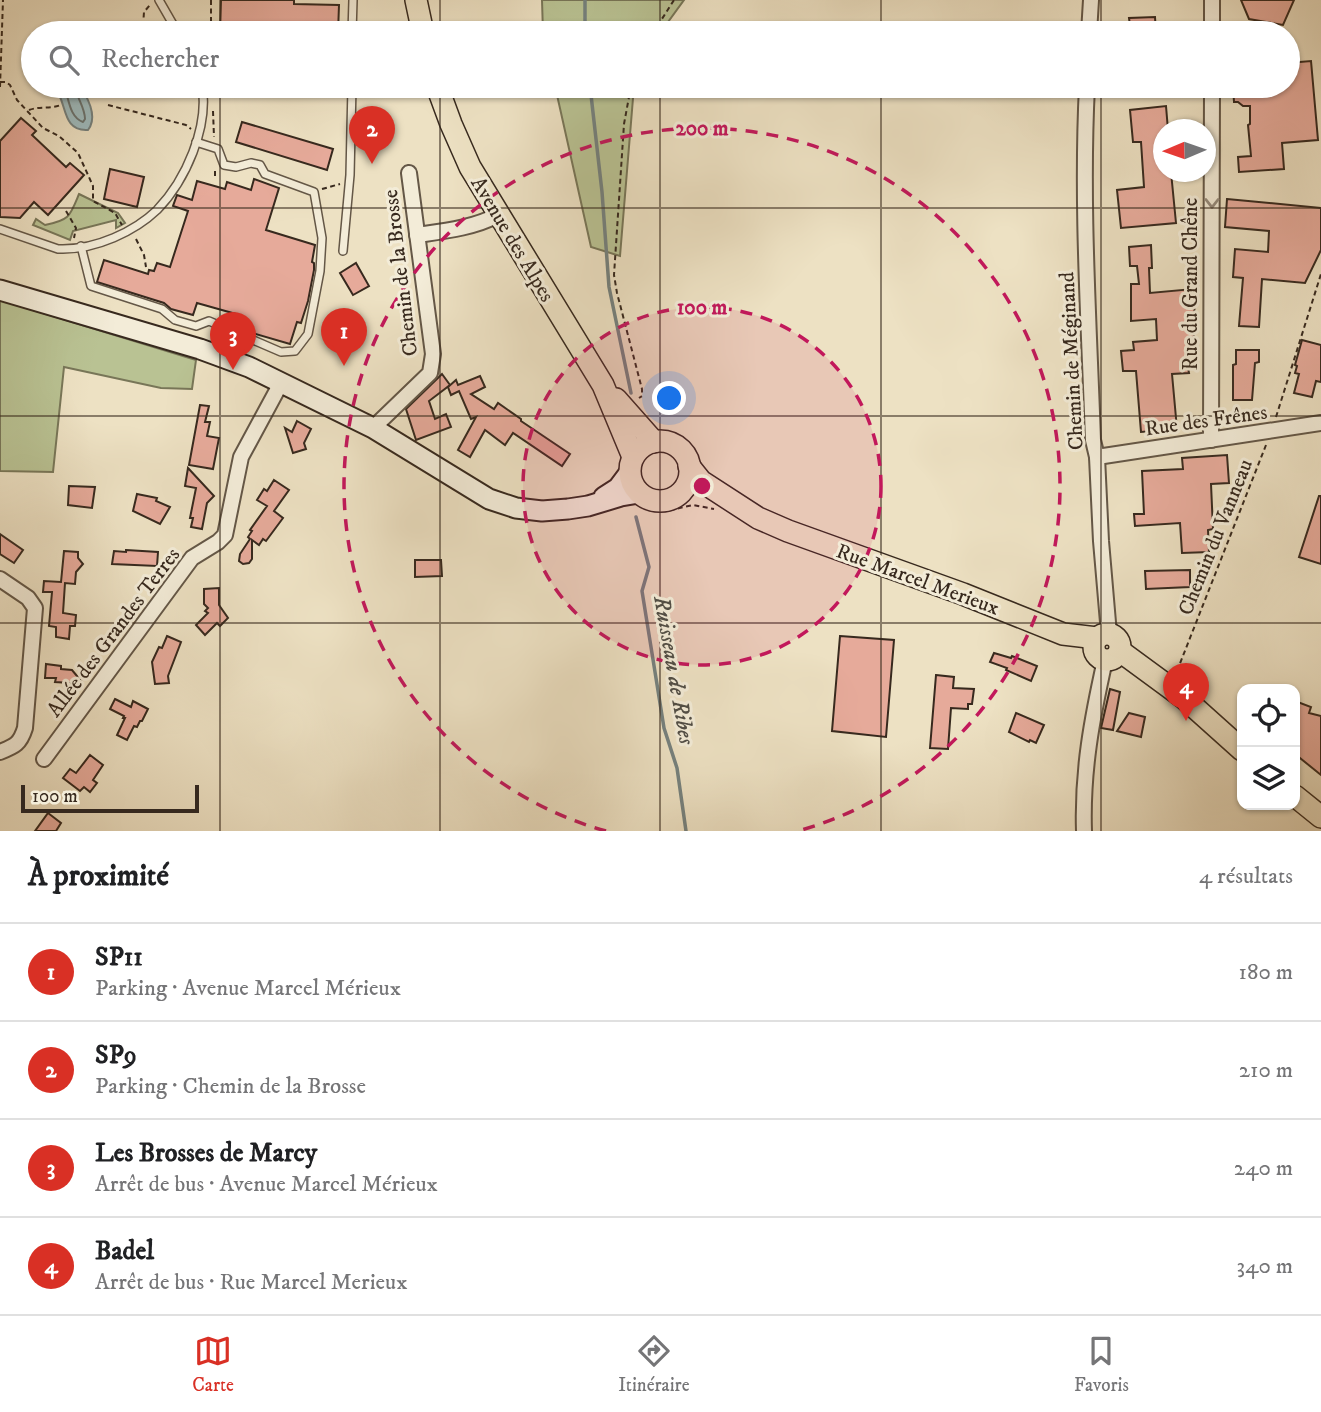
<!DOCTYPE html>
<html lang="fr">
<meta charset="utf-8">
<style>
:root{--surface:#fff;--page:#f6f6f6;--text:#202124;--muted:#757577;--line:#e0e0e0;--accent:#d93025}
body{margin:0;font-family:"IM FELL DW Pica",serif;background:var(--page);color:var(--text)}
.controls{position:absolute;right:21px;bottom:21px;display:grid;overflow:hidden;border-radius:14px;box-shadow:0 2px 5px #0004}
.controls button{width:63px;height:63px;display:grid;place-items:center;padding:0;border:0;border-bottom:2px solid var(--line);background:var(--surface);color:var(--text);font:35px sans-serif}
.compass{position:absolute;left:1153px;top:119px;width:63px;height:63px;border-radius:50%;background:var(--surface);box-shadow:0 2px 5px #0004;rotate:268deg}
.scale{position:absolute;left:21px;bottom:18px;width:178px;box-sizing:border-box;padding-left:7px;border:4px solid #37291e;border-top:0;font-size:19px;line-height:24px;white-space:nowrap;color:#37291e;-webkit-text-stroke:5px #f3ecd8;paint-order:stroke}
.you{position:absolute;left:670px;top:399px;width:24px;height:24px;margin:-18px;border:5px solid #fff;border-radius:50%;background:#1a73e8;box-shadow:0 0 0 10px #1a73e833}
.badge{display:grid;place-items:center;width:46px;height:46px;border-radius:50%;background:var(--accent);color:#fff;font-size:23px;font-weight:700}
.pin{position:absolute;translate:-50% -58px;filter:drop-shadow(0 2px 4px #0008)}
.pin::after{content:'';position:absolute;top:37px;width:24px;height:21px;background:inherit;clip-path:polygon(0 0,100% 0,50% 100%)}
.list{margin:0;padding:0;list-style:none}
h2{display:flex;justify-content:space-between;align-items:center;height:91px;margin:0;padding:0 28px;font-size:30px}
h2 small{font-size:23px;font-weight:400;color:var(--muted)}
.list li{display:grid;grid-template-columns:46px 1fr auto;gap:21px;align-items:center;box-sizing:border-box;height:98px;padding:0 28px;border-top:2px solid var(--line)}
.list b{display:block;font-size:26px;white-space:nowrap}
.list p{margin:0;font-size:23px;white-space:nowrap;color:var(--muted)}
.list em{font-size:23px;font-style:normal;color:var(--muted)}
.icon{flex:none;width:38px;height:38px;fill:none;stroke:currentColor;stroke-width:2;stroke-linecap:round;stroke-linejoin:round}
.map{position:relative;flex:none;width:1321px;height:831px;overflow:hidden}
.search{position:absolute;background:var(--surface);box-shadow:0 2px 5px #0004;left:21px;right:21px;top:21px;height:77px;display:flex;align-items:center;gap:18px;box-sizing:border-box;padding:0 24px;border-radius:38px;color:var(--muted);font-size:26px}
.sheet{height:483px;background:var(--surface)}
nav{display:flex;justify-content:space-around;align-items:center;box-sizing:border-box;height:98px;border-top:2px solid var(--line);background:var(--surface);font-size:19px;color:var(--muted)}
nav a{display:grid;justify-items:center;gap:4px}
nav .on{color:var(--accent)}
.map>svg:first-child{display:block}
.green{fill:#b9c293;stroke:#787658;stroke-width:2}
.water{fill:#9ebbbe;stroke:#75817e;stroke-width:2}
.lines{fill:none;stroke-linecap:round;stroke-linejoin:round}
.shore{stroke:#6a726e;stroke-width:2}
.stream{stroke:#75817e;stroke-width:3.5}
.building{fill:#e6aa9a;stroke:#37291e;stroke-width:2}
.service-casing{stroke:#645747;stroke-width:10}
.minor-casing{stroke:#645747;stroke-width:18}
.secondary-casing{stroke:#37291e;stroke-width:23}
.primary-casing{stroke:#37291e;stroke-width:24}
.path{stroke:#37291e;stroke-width:2;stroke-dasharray:5 3.5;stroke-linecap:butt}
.service{stroke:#f3ecd8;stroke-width:7}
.minor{stroke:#f3ecd8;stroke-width:14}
.secondary{stroke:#f3ecd8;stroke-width:19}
.primary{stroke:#ede1c3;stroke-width:21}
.oneway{stroke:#958a7b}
.grid{fill:none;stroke:#37291e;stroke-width:2;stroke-opacity:0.55}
.ring{fill:none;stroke:#c2185b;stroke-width:3.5;stroke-dasharray:12 9}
.labels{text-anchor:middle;stroke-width:6;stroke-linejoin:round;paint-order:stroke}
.street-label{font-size:21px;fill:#37291e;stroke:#f3ecd8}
.water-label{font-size:23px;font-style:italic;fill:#514e46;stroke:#f3ecd8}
.centre{fill:#c2185b;stroke:#f3ecd8;stroke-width:3.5}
.ring-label{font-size:21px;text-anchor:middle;font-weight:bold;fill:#c2185b;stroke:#f3ecd8;stroke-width:6;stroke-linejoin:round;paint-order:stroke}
</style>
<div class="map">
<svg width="1321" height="831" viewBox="0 0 1321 831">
<rect width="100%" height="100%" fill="#ede1c3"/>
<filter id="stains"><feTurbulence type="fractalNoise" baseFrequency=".00286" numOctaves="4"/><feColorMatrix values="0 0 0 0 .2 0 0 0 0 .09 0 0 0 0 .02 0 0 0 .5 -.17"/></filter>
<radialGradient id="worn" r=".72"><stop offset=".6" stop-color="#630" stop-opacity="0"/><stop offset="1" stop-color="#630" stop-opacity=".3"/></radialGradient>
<g class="green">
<path d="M 542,0 L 684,0 L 660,33 L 543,33 Z"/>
<path d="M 555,86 L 634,86 L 620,256 L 591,247 Z"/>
<path d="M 79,194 L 118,213 L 125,223 L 116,228 L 116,220 L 73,231 L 70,240 L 33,225 L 36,219 L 45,225 C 70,220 70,216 79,194 Z"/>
<path d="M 0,300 L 196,360 L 192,389 L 161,388 L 64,367 L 53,472 L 0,471 Z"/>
</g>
<path class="water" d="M 53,86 L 80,86 C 88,98 98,117 88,130 C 60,132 68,99 53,86 Z"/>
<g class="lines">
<path class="shore" d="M 64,86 C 69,98 69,117 83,122 L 85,119 C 85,107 76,97 75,86"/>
<g class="stream">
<path d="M 585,0 L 585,33"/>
<path d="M 590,86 L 602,192 L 609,287 L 631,393"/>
<path d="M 636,517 L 649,567 L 642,591 L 664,728 L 677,768 L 686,831"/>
</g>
</g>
<g class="building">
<path d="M 221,0 L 294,0 L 294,4 L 339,5 L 338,33 L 220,33 Z"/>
<path d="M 1241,0 L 1294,0 L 1283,25 L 1249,19 Z"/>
<path d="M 1155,17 L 1156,33 L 1131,33 L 1129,18 Z"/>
<path d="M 1311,61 L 1318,140 L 1282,143 L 1284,169 L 1239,172 L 1238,157 L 1251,156 L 1248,125 L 1250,124 L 1250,106 L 1243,106 L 1238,102 L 1234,102 L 1233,86 L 1288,86 L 1288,63 Z"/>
<path d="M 1166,106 L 1168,130 L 1164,130 L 1164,172 L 1171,172 L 1176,223 L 1121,228 L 1117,190 L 1144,187 L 1141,142 L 1133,142 L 1130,110 Z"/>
<path d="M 21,118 L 36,131 L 32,135 L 66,167 L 70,163 L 84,175 L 48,215 L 34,202 L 20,218 L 0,217 L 0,141 Z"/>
<path d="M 242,122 L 333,149 L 327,170 L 236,142 Z"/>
<path d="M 110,169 L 144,177 L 137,207 L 104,199 Z"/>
<path d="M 254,179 L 279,188 L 266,230 L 315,245 L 312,262 L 314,263 L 314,270 L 308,301 L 301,323 L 297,322 L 290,344 L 252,333 L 233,324 L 236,314 L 197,303 L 193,315 L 171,309 L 164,303 L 97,282 L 104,260 L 148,274 L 149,270 L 154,271 L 157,263 L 170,267 L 188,211 L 173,206 L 177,195 L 192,200 L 197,181 L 225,189 L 227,182 L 251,190 Z"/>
<path d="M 1227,199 L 1321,208 L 1321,250 L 1305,283 L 1262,279 L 1259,327 L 1239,326 L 1243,278 L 1233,277 L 1235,249 L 1268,252 L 1269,231 L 1225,227 Z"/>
<path d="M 1151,245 L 1152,268 L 1149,268 L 1150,293 L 1193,289 L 1195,318 L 1193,324 L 1196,367 L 1188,368 L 1189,373 L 1172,374 L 1177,429 L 1141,432 L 1136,371 L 1123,371 L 1121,351 L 1134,350 L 1133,342 L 1157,340 L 1156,319 L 1131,321 L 1131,284 L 1139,284 L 1137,266 L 1130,266 L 1129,247 Z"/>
<path d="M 356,263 L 369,286 L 353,295 L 340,273 Z"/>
<path d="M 1302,340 L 1321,345 L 1321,382 L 1316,381 L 1312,397 L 1294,393 L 1299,374 L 1295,373 L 1297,366 L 1295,365 Z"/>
<path d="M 1236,350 L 1259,350 L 1259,362 L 1255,363 L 1252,400 L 1233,400 L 1233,365 L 1236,364 Z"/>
<path d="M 442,374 L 450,385 L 429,401 L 435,419 L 446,414 L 451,427 L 416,440 L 406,409 Z"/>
<path d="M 480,376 L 485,387 L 471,394 L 494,409 L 498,403 L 521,419 L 521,421 L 570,454 L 562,466 L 513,433 L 505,445 L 485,430 L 470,457 L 458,450 L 476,417 L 471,419 L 459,391 L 451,395 L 448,387 L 456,380 L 458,385 Z"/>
<path d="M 200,405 L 209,406 L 205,422 L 210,422 L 207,436 L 219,438 L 213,469 L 189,465 Z"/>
<path d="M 297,421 L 311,429 L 304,443 L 306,449 L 293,453 L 285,428 L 292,432 Z"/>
<path d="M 1227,455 L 1229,483 L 1211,484 L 1213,529 L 1208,530 L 1209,552 L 1182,553 L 1180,523 L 1135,526 L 1134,514 L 1144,514 L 1142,471 L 1183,469 L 1182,458 Z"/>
<path d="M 188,468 L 214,496 L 207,503 L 202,529 L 191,527 L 193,518 L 190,518 L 196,488 L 185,486 Z"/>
<path d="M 274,480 L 289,490 L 274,511 L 283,518 L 266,541 L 263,539 L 259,545 L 252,540 L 252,559 L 249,563 L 243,564 L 239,561 L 240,554 L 250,539 L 248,537 L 252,531 L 250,530 L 267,506 L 257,500 L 264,489 L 267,491 Z"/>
<path d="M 69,486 L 95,487 L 92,508 L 68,505 Z"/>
<path d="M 137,494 L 157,498 L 156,501 L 170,507 L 160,524 L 133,511 Z"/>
<path d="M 1319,496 L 1321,496 L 1321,564 L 1299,557 Z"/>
<path d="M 0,534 L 23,550 L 14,563 L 0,554 Z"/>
<path d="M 126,550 L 158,552 L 157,566 L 112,564 L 114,551 L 126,552 Z"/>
<path d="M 64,551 L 78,552 L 78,558 L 83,564 L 76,572 L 75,584 L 65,583 L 63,613 L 76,615 L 75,626 L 70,626 L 69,639 L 56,637 L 56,627 L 49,626 L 52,592 L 43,592 L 44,581 L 61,582 Z"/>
<path d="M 415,560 L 441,560 L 442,576 L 415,577 Z"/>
<path d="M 1190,570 L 1190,587 L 1146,589 L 1145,571 Z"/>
<path d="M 219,588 L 219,605 L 228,618 L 220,626 L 217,623 L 205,635 L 196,625 L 208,613 L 205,611 L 208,608 L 204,604 L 204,589 Z"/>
<path d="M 167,636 L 181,642 L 168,676 L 169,683 L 155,684 L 152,662 L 159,647 L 162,648 Z"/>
<path d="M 840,636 L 894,640 L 886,737 L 832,731 Z"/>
<path d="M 994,653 L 1011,658 L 1012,656 L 1037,666 L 1031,681 L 1006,670 L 1007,668 L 990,662 Z"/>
<path d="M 46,664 L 61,666 L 61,669 L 72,670 L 82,682 L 75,688 L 71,683 L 55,682 L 56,678 L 45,678 Z"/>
<path d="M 936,675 L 954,677 L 953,688 L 974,689 L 972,704 L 968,704 L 968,709 L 951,708 L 948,749 L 930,748 Z"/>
<path d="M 1110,689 L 1120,692 L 1113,730 L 1101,728 Z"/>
<path d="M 115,699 L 131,707 L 133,701 L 148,709 L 142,721 L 140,721 L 137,727 L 134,726 L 127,740 L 117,735 L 125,718 L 123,718 L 124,716 L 110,709 Z"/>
<path d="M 1295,701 L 1311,707 L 1309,713 L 1321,716 L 1321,775 L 1295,754 Z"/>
<path d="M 1016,713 L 1044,725 L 1036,743 L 1030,740 L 1029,742 L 1009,732 Z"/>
<path d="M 1129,713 L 1145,717 L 1141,737 L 1117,731 Z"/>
<path d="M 90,755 L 103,765 L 93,780 L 97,783 L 90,792 L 84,787 L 80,791 L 63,778 L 70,769 L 76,773 Z"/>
<path d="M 48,813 L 61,823 L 56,831 L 35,831 Z"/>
</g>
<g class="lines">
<defs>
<g id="service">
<path d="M 159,0 L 178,33"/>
<path d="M 352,33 L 353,0"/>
<path d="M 0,229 L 58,249 L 63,249 C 96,249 134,232 157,210 C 186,180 209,127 202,86"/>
<path d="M 81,246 L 91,286 L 162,309 L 175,320 L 196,326 L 209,321 L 281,352 L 295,351 L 308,334 L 320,271 L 322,238 L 314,192 L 265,174 L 260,165 L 251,163 L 236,167 L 224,165 L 218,149 L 196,142"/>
<path d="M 343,251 L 350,175 L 352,86"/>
</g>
<g id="minor">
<path d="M 1089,33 L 1091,0"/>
<path d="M 1212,33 L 1212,0"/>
<path d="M 1087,86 C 1081,204 1089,322 1093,440 L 1097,457 L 1101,541 L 1109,634"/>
<path d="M 417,235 C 445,231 473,228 498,215"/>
<path d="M 373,428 L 430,373 L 433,354 L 409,173"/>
<path d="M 1211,440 L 1212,86"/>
<path d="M 1097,457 L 1321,423"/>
<path d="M 0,579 L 28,598 L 35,608 L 25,728 C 20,744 15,746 0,752"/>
<path d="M 44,759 L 192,558 L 218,542 L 225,535 L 241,457 L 281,383"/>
<path d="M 1084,831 C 1082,771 1092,718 1105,660"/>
</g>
<g id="secondary">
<path d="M 0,290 L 200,349 L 249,367 L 373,428 L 489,499 L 516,508 L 542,511 L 568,509 L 588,506 L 621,496 L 639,493"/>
<path d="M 604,497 L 618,488 L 630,472"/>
</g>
<g id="primary">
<path d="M 416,0 L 423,33"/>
<path d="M 437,86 L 451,124 L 470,167 L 603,385 L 633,457"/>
<path d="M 616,399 L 654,442"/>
<circle cx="660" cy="471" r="30"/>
<path d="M 689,466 L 701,481 L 758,518 L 788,531 L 963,594 L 1063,634 L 1097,638"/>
<circle cx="1107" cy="647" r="13"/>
<path d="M 1120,651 L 1184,698 L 1242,750"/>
<path d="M 1295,796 L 1321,817"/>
</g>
</defs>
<use href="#service" class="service-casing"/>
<use href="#minor" class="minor-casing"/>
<use href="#secondary" class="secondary-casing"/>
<use href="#primary" class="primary-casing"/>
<g class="path">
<path d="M 211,0 L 211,33"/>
<path d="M 143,26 L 144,12 L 150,5"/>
<path d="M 653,33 L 674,0"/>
<path d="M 0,82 L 6,82 L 10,85 L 17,100 L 43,128 L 59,136 L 78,153 L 93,186 L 93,201 L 115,213 L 122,225"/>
<path d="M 631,86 L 624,124 L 614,275 L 617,293 L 642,389 L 642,396 L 639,398"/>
<path d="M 0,87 L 3,0"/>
<path d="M 108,105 L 186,125 L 191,129"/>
<path d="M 29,110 C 40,106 50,109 61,105"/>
<path d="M 213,111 L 214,137"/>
<path d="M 215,171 L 215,179"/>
<path d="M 322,189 L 340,184"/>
<path d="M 66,211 L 76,228 L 74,238"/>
<path d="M 136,239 L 144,255 L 146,267"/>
<path d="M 1276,417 L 1321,274"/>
<path d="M 644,508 L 671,510 L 693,505 L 714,509"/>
<path d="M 1177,671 L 1266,445"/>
</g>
<use href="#service" class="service"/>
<use href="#minor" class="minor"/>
<use href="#secondary" class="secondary"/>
<use href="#primary" class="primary"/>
</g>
<defs><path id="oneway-chevron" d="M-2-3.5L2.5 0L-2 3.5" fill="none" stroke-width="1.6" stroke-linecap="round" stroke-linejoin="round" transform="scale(1.75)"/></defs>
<use class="oneway" href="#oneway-chevron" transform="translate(1212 203) rotate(90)"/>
<path class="grid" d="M 220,0 L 220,33M 440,0 L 440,33M 660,0 L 660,33M 881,0 L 881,33M 1101,0 L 1101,33M 220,86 L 220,831M 440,86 L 440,831M 660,86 L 660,831M 881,86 L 881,831M 1101,86 L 1101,831M 0,208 L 1321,208M 0,416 L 1321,416M 0,623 L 1321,623"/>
<circle cx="702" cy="486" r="179" fill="#c2185b" fill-opacity=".12"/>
<g class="ring">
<circle cx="702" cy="486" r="179"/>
<path d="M606 831A358 358 0 1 1 798 831"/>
</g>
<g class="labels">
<g class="street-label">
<text transform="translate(513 239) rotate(59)" y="7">Avenue des Alpes</text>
<text transform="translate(400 273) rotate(-97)" y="7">Chemin de la Brosse</text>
<text transform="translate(1190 284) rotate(-90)" y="7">Rue du Grand Chêne</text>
<text transform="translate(1071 361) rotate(-93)" y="7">Chemin de Méginand</text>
<text transform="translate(1206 420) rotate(-8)" y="7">Rue des Frênes</text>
<text transform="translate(1215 537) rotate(-68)" y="7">Chemin du Vanneau</text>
<text transform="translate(918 579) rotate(20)" y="7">Rue Marcel Merieux</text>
<text transform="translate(113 632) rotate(-53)" y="7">Allée des Grandes Terres</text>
</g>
<g class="water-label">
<text transform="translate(675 670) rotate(80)" y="8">Ruisseau de Ribes</text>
</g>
</g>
<circle cx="702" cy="486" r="10" class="centre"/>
<g class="ring-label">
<text x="702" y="135">200 m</text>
<text x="702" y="314">100 m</text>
</g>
<rect width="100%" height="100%" filter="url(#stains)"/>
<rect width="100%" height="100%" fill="url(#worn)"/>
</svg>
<div class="controls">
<button><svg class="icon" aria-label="locate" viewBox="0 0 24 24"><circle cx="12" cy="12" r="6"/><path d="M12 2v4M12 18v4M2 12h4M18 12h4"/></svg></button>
<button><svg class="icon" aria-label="layers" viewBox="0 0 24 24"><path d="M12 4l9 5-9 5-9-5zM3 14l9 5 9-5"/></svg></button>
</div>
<svg class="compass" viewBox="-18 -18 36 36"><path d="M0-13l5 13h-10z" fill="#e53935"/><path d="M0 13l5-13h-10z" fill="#757577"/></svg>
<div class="scale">100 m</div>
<div class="you"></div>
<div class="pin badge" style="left:344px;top:366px">1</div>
<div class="pin badge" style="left:372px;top:164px">2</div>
<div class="pin badge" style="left:233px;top:370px">3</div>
<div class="pin badge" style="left:1186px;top:721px">4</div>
<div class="search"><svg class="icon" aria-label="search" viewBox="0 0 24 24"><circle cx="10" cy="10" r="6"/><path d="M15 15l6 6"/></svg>Rechercher</div>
</div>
<section class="sheet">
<h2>À proximité<small>4 résultats</small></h2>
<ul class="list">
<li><span class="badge">1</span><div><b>SP11</b><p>Parking · Avenue Marcel Mérieux</p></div><em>180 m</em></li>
<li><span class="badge">2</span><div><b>SP9</b><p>Parking · Chemin de la Brosse</p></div><em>210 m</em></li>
<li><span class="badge">3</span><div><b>Les Brosses de Marcy</b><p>Arrêt de bus · Avenue Marcel Mérieux</p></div><em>240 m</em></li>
<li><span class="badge">4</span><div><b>Badel</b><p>Arrêt de bus · Rue Marcel Merieux</p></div><em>340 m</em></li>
</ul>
</section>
<nav>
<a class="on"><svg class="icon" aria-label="map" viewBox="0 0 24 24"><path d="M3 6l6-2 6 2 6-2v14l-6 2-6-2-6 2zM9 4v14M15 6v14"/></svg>Carte</a>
<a><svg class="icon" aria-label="directions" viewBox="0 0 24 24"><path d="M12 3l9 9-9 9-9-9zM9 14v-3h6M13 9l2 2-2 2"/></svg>Itinéraire</a>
<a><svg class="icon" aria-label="saved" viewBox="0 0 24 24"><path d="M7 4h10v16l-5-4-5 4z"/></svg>Favoris</a>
</nav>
